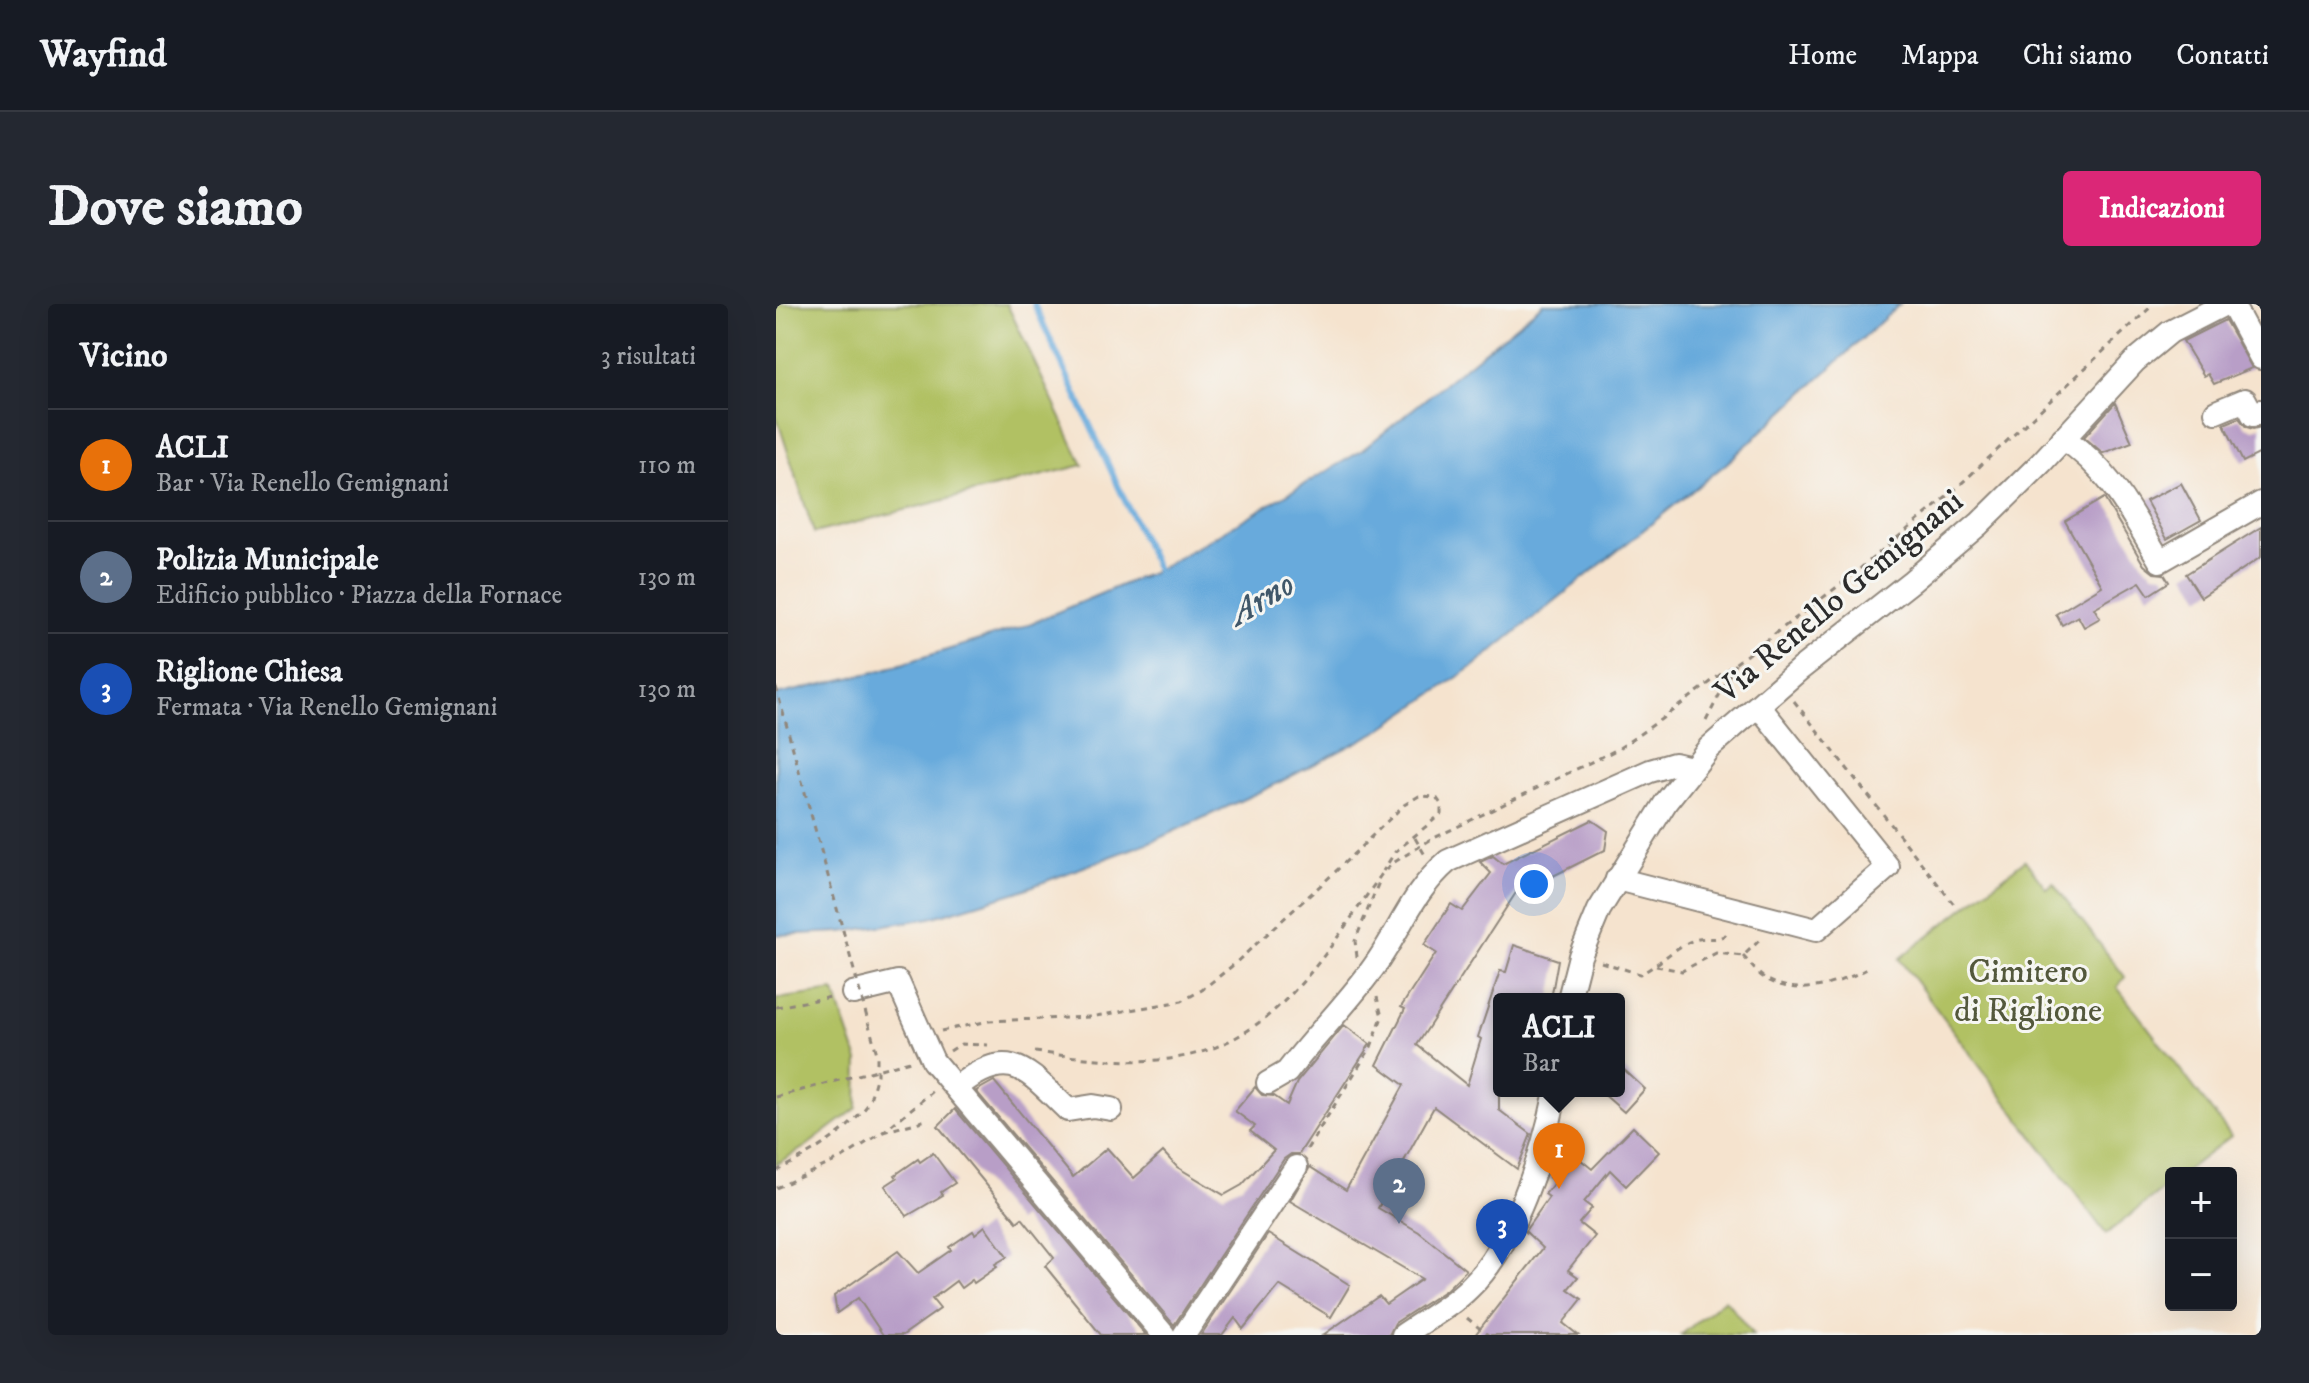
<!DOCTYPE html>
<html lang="it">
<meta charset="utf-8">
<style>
:root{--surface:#171b24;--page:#242831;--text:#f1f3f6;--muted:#9ea1a6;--line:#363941;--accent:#db2777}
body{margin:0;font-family:"IM FELL DW Pica",serif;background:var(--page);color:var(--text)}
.controls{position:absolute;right:24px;bottom:24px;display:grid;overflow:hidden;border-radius:8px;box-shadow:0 8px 32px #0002}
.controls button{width:72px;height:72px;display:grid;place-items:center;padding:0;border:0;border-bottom:2px solid var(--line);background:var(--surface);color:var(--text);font:40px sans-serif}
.you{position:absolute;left:758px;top:580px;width:28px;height:28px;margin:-20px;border:6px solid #fff;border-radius:50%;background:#1a73e8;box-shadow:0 0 0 12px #1a73e833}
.badge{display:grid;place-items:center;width:52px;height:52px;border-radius:50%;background:var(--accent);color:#fff;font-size:26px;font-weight:700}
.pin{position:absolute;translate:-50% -66px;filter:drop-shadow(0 2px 4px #0008)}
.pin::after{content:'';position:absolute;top:42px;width:28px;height:24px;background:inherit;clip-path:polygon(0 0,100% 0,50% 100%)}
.popup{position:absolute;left:717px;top:689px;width:132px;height:104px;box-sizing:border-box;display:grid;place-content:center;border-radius:8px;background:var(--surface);filter:drop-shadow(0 2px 6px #0005);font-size:26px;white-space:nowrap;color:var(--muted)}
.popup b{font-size:30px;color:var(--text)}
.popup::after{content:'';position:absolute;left:50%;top:100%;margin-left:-16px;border:16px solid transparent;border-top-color:var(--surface)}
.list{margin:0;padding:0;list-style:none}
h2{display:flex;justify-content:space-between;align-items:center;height:104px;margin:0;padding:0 32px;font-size:34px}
h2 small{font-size:26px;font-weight:400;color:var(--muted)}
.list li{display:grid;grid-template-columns:52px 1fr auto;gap:24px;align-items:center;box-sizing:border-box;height:112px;padding:0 32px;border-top:2px solid var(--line)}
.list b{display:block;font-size:30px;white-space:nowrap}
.list p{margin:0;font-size:26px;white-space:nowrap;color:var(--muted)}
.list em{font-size:26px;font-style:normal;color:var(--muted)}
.map{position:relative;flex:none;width:1485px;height:1031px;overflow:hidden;border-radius:8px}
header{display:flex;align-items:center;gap:48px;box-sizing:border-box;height:112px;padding:0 40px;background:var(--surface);border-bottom:2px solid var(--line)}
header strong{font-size:38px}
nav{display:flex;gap:44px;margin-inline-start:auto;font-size:28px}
.intro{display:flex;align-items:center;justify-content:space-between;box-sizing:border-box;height:192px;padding:0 48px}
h1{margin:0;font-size:56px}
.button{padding:20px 36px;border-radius:8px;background:var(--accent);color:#fff;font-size:28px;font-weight:700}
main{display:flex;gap:48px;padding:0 48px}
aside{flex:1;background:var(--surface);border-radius:8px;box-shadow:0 8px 32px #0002}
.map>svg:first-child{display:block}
.green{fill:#b1c163;stroke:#6e7647;stroke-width:2}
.water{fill:#67aadc;stroke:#496a84;stroke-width:2}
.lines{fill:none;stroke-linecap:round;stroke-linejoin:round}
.stream{stroke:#67aadc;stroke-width:6}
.building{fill:#b89ec7}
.minor-casing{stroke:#90877c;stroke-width:26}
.path{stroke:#90877c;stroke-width:3;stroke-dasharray:6 6;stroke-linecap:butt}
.minor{stroke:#fff;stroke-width:22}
.path-bridge{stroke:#90877c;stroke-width:3;stroke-dasharray:6 6;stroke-linecap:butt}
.labels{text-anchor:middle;stroke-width:6;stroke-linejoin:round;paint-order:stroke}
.street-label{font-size:34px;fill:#2b2b2b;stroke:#f6f6f2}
.park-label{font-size:34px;fill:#53583c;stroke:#f6f6f2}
.water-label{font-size:36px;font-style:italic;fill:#405769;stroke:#f6f6f2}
</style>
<header>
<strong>Wayfind</strong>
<nav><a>Home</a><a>Mappa</a><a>Chi siamo</a><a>Contatti</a></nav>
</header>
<div class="intro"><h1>Dove siamo</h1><a class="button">Indicazioni</a></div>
<main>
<aside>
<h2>Vicino<small>3 risultati</small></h2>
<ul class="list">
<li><span class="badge" style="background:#e8710a">1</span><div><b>ACLI</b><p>Bar · Via Renello Gemignani</p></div><em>110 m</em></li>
<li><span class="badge" style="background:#5c6f8a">2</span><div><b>Polizia Municipale</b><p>Edificio pubblico · Piazza della Fornace</p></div><em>130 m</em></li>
<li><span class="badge" style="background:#1a4fb4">3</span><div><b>Riglione Chiesa</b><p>Fermata · Via Renello Gemignani</p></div><em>130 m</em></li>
</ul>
</aside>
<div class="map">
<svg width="1485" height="1031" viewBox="0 0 1485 1031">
<rect width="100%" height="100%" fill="#f6f6f2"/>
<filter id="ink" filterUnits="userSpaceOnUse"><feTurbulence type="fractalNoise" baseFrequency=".0125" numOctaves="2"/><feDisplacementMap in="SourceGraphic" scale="16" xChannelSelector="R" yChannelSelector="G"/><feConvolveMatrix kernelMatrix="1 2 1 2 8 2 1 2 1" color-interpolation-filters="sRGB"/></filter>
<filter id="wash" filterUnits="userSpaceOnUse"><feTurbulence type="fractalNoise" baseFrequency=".006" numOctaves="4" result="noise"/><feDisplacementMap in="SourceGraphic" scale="32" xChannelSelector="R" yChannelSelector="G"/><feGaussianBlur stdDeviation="1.8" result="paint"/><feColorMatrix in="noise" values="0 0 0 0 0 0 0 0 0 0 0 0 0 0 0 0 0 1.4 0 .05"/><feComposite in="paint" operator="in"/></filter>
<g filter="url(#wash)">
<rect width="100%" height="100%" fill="#f5e3ce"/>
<g class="green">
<path d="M 0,0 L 231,0 L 307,161 L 38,229 L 0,111 Z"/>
<path d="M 1249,556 L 1270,584 L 1277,579 L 1349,673 L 1341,683 L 1455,832 L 1407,869 L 1395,869 L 1395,879 L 1330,930 L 1123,655 Z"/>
<path d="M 58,687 L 82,757 L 81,804 L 29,843 L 0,860 L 0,695 Z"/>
<path d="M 949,995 L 977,1031 L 905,1031 Z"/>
</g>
<path class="water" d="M 767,0 L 1124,0 L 951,159 L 695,364 L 599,429 L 494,483 L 379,536 L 241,588 L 154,614 L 66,628 L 0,631 L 0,391 L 99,368 L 246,323 L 381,266 L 585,147 Z"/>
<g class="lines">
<path class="stream" d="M 258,0 L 381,266"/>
</g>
<g id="blocks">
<g class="building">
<path d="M 1449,16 L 1476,64 L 1438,80 L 1432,70 L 1428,72 L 1407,37 Z"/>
<path d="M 1339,99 L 1356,138 L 1327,149 L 1308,133 Z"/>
<path d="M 1463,114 L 1470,123 L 1477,125 L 1485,123 L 1485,149 L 1467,158 L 1448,120 Z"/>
<path d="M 1405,179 L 1425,216 L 1391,235 L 1370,197 Z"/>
<path d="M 1328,194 L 1368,261 L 1378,269 L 1388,270 L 1393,278 L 1373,291 L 1364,278 L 1318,304 L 1324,314 L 1308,323 L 1302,312 L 1286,321 L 1280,310 L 1326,282 L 1289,217 Z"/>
<path d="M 1485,223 L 1485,253 L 1425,293 L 1410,270 Z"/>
<path d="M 816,516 L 832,527 L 829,546 L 757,582 L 760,571 L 749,587 L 743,584 L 641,741 L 691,781 L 705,735 L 702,733 L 724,667 L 730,668 L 738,641 L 782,656 L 775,695 L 723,695 L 723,806 L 755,830 L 741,865 L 658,803 L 602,904 L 643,928 L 690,966 L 670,986 L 619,1019 L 613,1031 L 547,1031 L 603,992 L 610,1000 L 646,975 L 514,897 L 534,863 L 570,886 L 628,781 L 601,761 L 629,705 L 625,703 L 660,649 L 648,641 L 675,600 L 686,607 L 715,569 L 704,558 L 717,552 L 727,560 Z"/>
<path d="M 568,721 L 594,740 L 523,850 L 515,850 L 508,855 L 398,1021 L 200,787 L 218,777 L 297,873 L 331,844 L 358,874 L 387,848 L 401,863 L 448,891 L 466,881 L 498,846 L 474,827 L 479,822 L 459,807 L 479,783 L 486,791 L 498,792 L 511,801 L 521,778 Z"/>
<path d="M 843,761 L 869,785 L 848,808 L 824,787 L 843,787 Z"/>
<path d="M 179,805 L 370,1031 L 325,1031 L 269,962 L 278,954 L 246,914 L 241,918 L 162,822 Z"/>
<path d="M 857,823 L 883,848 L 850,882 L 834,866 L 808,898 L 816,904 L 803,919 L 819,932 L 792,966 L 802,973 L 792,985 L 806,995 L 787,1019 L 802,1031 L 699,1031 L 767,944 L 749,927 L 773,893 L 769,890 L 779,878 L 773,873 L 794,847 L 816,865 Z"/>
<path d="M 157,849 L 179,879 L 165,888 L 167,891 L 131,912 L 109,882 L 121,874 L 119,871 L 142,855 L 144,858 Z"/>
<path d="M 209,922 L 231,953 L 219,960 L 221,963 L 198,979 L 196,976 L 185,984 L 180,977 L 156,995 L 164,1005 L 127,1031 L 107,1031 L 82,994 L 61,1009 L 58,992 L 122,947 L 142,969 L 175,946 L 173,943 L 197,927 L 199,930 Z"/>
<path d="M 492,930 L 574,981 L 555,1013 L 503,981 L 467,1025 L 459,1014 L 446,1031 L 425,1031 Z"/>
</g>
</g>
</g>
<g filter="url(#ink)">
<use href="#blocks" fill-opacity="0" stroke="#90877c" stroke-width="2"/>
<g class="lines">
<defs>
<g id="minor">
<path d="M 1456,0 L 1485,54"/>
<path d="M 1440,108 L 1469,96 L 1477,111 L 1485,107"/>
<path d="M 1287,134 C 1335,166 1355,209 1384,257 L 1485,199"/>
<path d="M 841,575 L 1040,626 L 1112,563 L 990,411 L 980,404"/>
<path d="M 77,689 L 122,678 L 157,757 L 388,1031"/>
<path d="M 793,695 L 804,652 L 823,606 L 890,498 L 933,444 L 1024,365 L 1136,277 L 1203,220 L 1265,159 L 1359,57 L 1394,28 L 1449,0"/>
<path d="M 492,779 L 511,768 C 537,734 568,703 594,668 C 624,629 633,591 672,557 L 874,467 L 898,460 L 916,464"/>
<path d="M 181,783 C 235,740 251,767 292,806 L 317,802 L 335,805"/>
<path d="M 408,1031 L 520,863"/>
<path d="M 627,1031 C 649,1016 675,1002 693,984 C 738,942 768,847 780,787"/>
</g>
</defs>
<use href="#minor" class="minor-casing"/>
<g class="path">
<path d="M 1018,397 L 1180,603"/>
<path d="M 930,417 L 959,360"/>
<path d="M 639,534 L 649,551"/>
<path d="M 967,652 C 974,659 981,670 990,675 C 1024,694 1061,680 1093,664"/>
<path d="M 581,653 L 579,637 L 603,578"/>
<path d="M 825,658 L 864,670 C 884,661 898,642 919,636 C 934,631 939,640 955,627"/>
<path d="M 880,662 L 906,667 L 940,649 L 967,652 L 987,633"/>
<path d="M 0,703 L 55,693"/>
<path d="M 165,727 L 213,717 L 314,713 L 406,697 L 426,686 L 456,662 L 558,569 L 628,501 L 643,492 L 660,493 L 665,500 L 665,510 L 619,548 L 607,567"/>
<path d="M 174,747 L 185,740 L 212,741"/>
<path d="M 259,748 C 300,753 341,759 382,756 C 495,748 546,654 605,571 L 617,559 L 654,536 L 842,445 L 884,416 L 1069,277 L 1173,191 L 1378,0"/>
<path d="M 0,793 L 134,757"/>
<path d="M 107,828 L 150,816"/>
<path d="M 531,845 L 595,743 L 606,713 L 601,693"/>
<path d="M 0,867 C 32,851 72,829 93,799"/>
<path d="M 0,884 L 68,853 L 107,828 L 156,788"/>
<path d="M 691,1014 L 712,1031"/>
</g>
<use href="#minor" class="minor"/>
<path class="path-bridge" d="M 0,383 L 101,750 L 101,771 L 93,799"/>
</g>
</g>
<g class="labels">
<g class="street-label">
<text transform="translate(1062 291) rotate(-40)" y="12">Via Renello Gemignani</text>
</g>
<g class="park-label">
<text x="1252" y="678">Cimitero<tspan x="1252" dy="39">di Riglione</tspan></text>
</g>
<g class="water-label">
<text transform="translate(485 293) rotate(-31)" y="13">Arno</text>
</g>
</g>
</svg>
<div class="controls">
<button>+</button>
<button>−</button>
</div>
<div class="you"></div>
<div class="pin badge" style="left:783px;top:885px;background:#e8710a">1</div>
<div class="popup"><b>ACLI</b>Bar</div>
<div class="pin badge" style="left:623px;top:920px;background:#5c6f8a">2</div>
<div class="pin badge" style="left:726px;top:961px;background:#1a4fb4">3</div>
</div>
</main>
